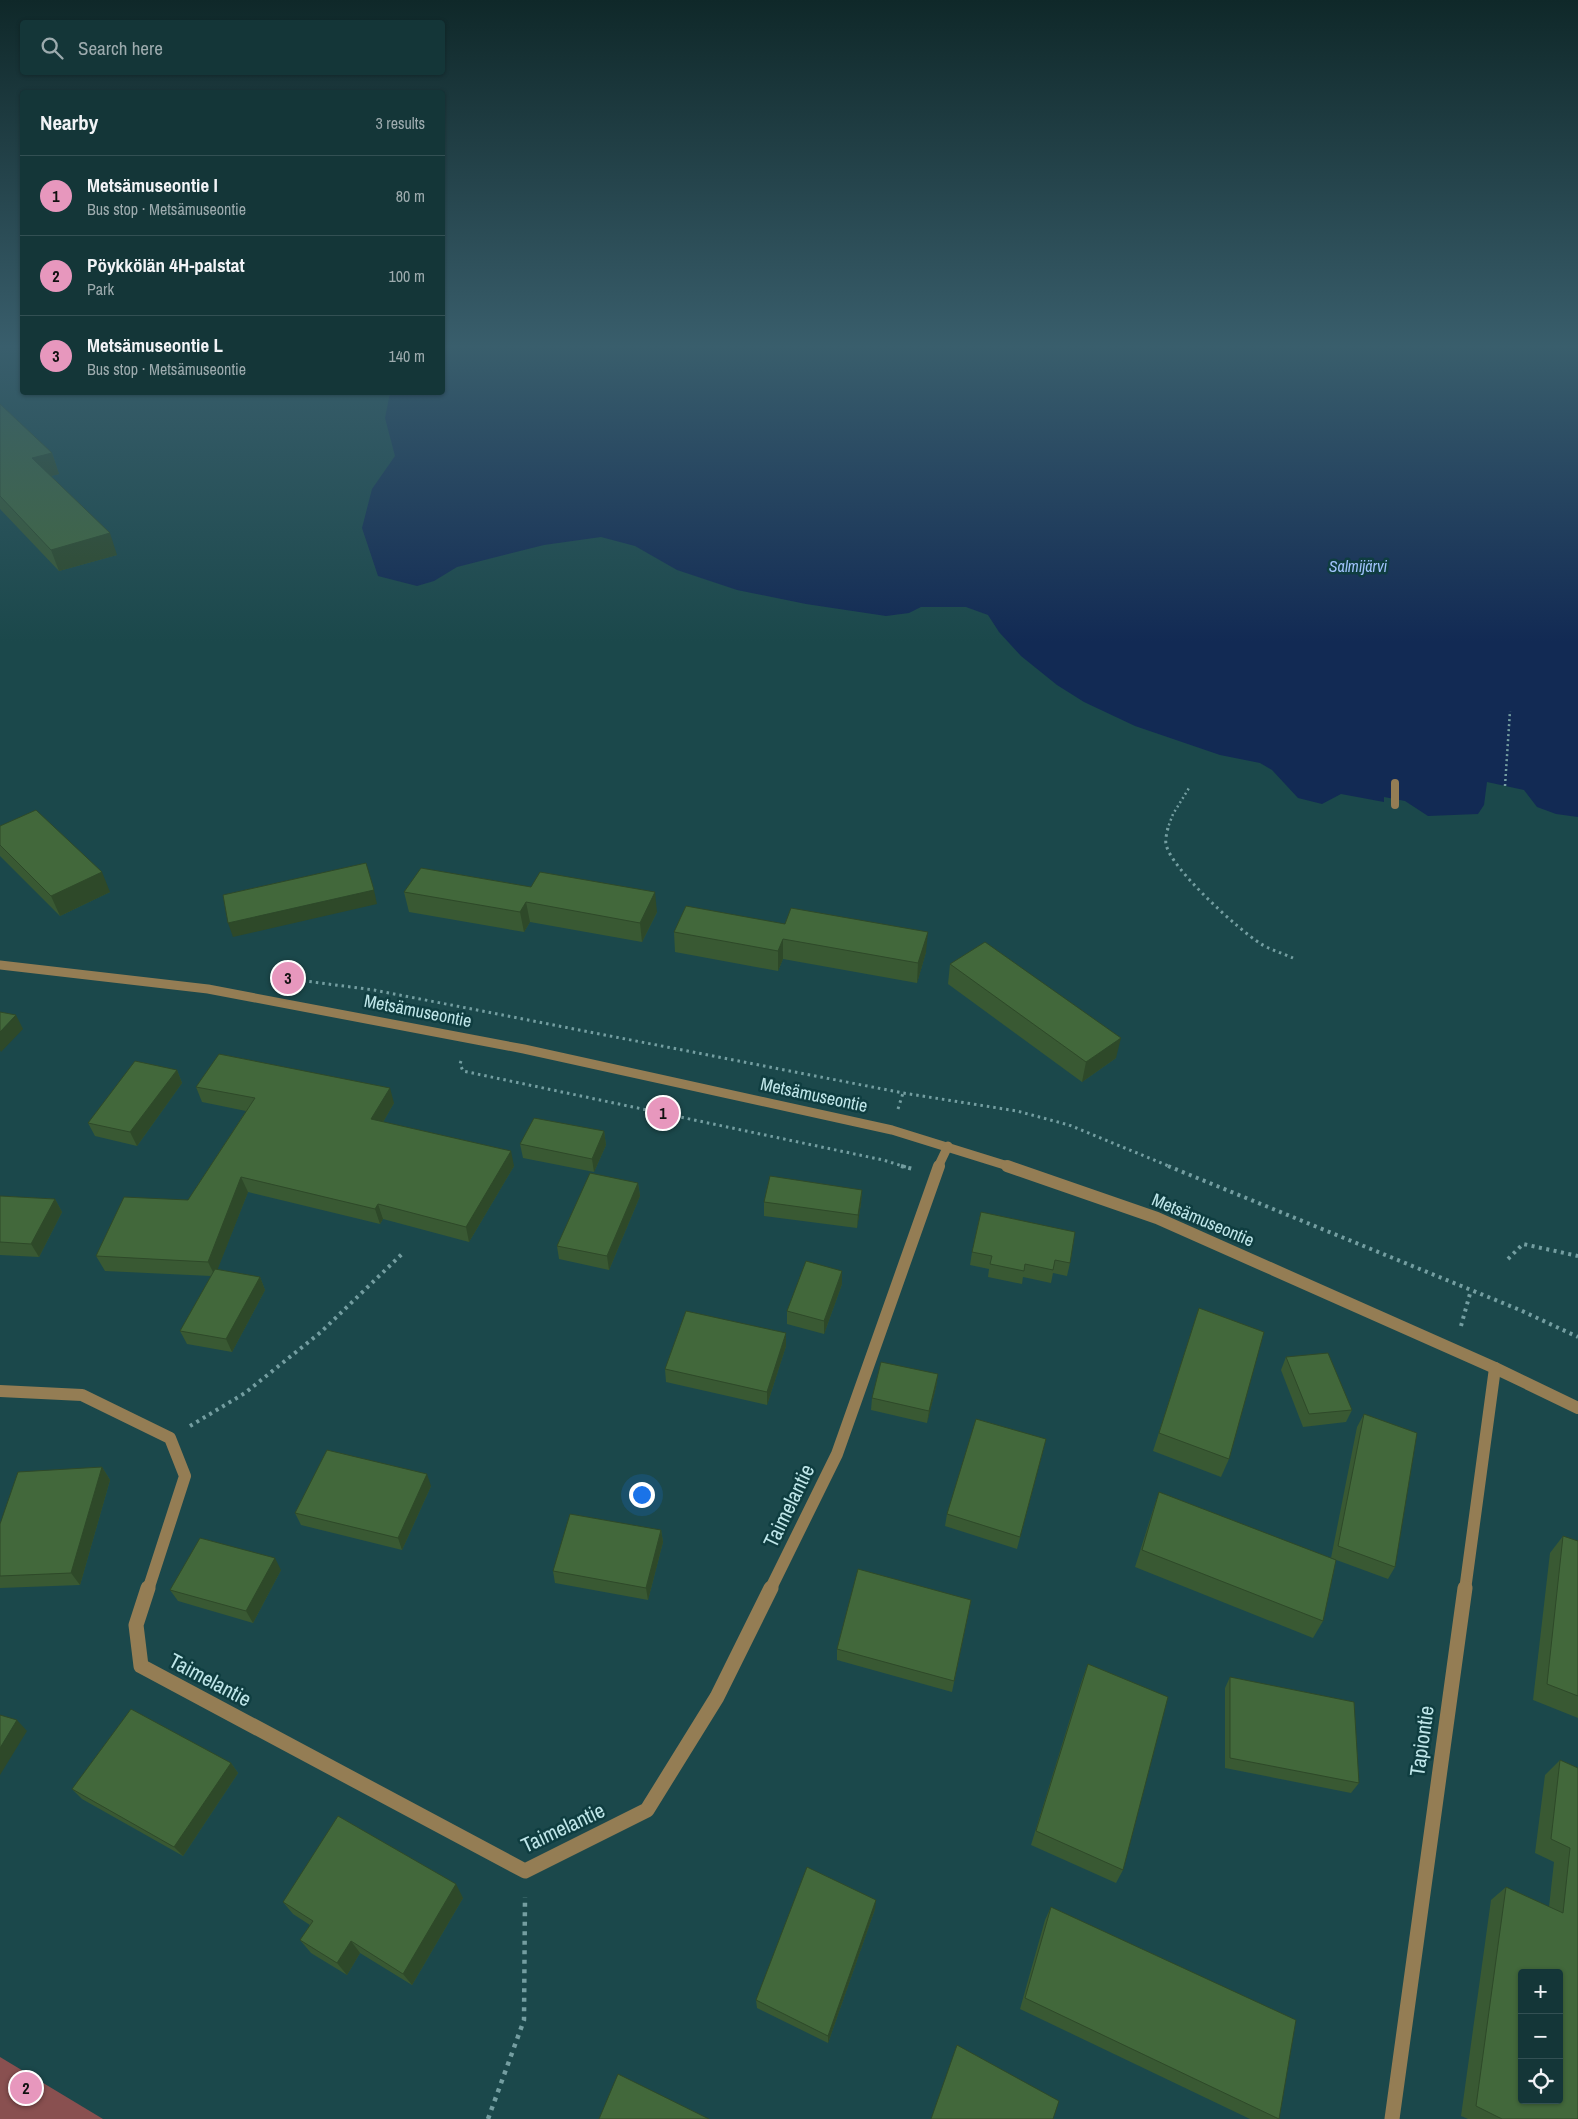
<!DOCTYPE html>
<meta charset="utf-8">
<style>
:root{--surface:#143638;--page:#214143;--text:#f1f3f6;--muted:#9dabae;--line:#335053;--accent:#e797bd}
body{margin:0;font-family:"Archivo Narrow",sans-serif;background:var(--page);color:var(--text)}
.controls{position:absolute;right:15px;bottom:15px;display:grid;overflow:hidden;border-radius:5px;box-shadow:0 1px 4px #0004}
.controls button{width:45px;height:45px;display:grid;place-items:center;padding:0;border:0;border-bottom:1px solid var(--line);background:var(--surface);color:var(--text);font:25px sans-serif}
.you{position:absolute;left:641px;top:1494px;width:18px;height:18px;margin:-12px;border:4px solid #fff;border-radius:50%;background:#1a73e8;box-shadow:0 0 0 8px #1a73e833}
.badge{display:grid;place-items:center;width:32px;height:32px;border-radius:50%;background:var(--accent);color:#111;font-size:16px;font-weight:700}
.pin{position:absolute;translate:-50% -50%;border:2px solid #fff;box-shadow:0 1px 5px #0006}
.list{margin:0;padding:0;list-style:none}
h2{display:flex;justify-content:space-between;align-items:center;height:65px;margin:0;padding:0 20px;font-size:21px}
h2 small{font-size:16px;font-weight:400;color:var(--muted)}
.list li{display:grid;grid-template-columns:32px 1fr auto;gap:15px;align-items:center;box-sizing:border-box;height:80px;padding:0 20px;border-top:1px solid var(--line)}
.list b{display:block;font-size:19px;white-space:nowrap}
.list p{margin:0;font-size:16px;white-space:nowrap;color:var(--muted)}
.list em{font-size:16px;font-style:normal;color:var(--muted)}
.icon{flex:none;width:28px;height:28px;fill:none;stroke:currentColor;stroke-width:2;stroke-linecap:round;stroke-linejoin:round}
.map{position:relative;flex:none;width:1578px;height:2119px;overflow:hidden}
.search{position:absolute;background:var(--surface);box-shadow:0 1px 4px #0004;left:20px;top:20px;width:425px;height:55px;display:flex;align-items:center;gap:12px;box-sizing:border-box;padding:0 18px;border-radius:5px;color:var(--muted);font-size:19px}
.panel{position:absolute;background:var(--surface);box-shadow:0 1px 4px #0004;left:20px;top:90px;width:425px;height:305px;border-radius:5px}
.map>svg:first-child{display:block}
.green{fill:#895050}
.water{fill:#122a54}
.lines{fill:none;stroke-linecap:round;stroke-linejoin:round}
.path-far3{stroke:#749ea1;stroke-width:2.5;stroke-dasharray:2 3;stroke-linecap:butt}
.path-far2{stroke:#749ea1;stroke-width:3;stroke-dasharray:2.5 4;stroke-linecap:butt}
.path-far1{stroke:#749ea1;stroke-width:4;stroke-dasharray:3 4.5;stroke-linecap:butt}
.path{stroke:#749ea1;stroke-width:4.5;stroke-dasharray:4 5.5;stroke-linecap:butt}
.lane{stroke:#947d54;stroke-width:8}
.street-far2{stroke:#947d54;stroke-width:9}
.street-far1{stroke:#947d54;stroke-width:12}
.street{stroke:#947d54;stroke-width:15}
.wall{fill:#395933}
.shaded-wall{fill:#2e4929}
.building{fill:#42683b;stroke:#2e4929;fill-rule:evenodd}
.labels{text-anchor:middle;stroke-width:5;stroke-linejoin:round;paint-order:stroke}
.far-water-label{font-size:16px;font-style:italic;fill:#a1c3fc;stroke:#0f3d40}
.street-label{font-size:18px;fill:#bfe6e9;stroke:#0f3d40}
.near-street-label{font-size:21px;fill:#bfe6e9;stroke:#0f3d40}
</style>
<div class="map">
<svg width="1578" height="2119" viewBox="0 0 1578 2119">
<rect width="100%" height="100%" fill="#1b484b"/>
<path class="green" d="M 0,2057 L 103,2119 L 0,2119 Z"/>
<path class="water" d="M 443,345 L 1578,345 L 1578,817 L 1556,814 L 1537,807 L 1524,790 L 1487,782 L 1484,805 L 1478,814 L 1428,816 L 1405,801 L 1384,797 L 1384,802 L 1341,794 L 1322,804 L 1298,798 L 1272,770 L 1260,763 L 1220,755 L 1135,726 L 1084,702 L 1057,685 L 1021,656 L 999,632 L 988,615 L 966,607 L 921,607 L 909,613 L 886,616 L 806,604 L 737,590 L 677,570 L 635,546 L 601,537 L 544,545 L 457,567 L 434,581 L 417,586 L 378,576 L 362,528 L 372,489 L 395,456 L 385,418 L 390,393 L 442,392 Z"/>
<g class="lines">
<g class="path-far3">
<path d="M 1505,786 L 1510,711"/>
<path d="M 1167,830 L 1173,814 L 1189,788"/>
</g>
<g class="path-far2">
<path d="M 1168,828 C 1167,833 1165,839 1166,844 C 1170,868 1239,930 1261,944 C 1271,950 1282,953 1293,958"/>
<path d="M 290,979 L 374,990 L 903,1093 L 1017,1111 L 1069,1125 L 1171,1167"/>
<path d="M 461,1061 L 460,1064 L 463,1071 L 883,1160 L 906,1167"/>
<path d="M 898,1109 L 903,1093"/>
</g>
<g class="path-far1">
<path d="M 901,1166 L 913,1169"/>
<path d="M 1168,1166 L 1520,1310 L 1578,1337"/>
<path d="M 1508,1259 L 1523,1244 L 1578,1256"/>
<path d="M 1461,1326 L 1471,1290"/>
<path d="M 190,1426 L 245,1393 L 321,1332 L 403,1253"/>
</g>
<path class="path" d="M 488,2119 L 524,2020 L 525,1897"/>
<path class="lane" d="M 1395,783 L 1395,805"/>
<g class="street-far2">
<path d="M 0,965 L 208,989 L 524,1049 L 892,1130 L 1011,1167"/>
<path d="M 938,1167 L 948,1146"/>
</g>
<g class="street-far1">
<path d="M 1007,1166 L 1157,1218 L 1495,1368 L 1578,1408"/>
<path d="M 0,1391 L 82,1395 L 170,1438 L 185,1476 L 148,1590"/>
<path d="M 770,1590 L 837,1454 L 939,1166"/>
<path d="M 1465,1590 L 1495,1368"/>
</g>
<g class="street">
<path d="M 148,1588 L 136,1625 L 141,1666 L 525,1871 L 647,1810 L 717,1697 L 771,1588"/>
<path d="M 1392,2119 L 1465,1588"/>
</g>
</g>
<g class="wall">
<path d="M 0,404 L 52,453 L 59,474 L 51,476 L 117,555 L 59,571 L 0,509 Z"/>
<path d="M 0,826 L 110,892 L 60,916 L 0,856 Z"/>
<path d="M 404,892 L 657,912 L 642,942 L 530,922 L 524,932 L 409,912 Z"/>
<path d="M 686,906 L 926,952 L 917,983 L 783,959 L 778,971 L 675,952 L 674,932 Z"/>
<path d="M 950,964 L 1116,1058 L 1082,1082 L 948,984 Z"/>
<path d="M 177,1070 L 182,1083 L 137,1146 L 95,1136 L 88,1123 Z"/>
<path d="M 196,1087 L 394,1103 L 383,1122 L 514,1166 L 469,1242 L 383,1219 L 380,1224 L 248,1192 L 217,1270 L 260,1277 L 265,1290 L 232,1352 L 187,1344 L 180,1331 L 211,1276 L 105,1271 L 96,1256 L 188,1200 L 246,1111 L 202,1102 Z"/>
<path d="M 604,1131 L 606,1145 L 594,1172 L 523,1158 L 520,1144 Z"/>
<path d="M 638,1183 L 640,1196 L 609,1270 L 559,1259 L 557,1246 Z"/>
<path d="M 862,1190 L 861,1203 L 857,1228 L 764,1216 L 764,1202 Z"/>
<path d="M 0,1196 L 55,1199 L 62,1212 L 39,1257 L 0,1255 Z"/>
<path d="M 981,1212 L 1070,1263 L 1067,1276 L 1053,1273 L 1051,1283 L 1023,1277 L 1022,1284 L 988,1277 L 989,1269 L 970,1265 L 972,1252 Z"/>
<path d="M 842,1284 L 824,1334 L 787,1324 L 787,1311 Z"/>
<path d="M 1199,1308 L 1229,1459 L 1221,1477 L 1153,1451 Z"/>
<path d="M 786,1346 L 767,1405 L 666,1382 L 665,1369 Z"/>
<path d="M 1286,1357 L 1352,1410 L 1346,1422 L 1303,1427 L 1281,1370 Z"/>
<path d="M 938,1374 L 936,1387 L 927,1423 L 871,1410 L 872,1398 Z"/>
<path d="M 1364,1414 L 1395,1567 L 1388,1579 L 1331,1558 L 1357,1427 Z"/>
<path d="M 1046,1439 L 1017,1549 L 945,1526 L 947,1514 Z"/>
<path d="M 102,1467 L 110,1480 L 80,1585 L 0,1588 L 0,1524 Z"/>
<path d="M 431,1486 L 402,1550 L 301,1525 L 295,1513 Z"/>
<path d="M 1159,1492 L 1323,1621 L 1313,1638 L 1135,1567 L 1153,1510 Z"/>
<path d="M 661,1530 L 663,1542 L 648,1600 L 555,1583 L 553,1571 Z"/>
<path d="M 1563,1536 L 1578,1541 L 1578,1718 L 1533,1700 L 1550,1553 Z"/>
<path d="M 281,1570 L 253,1623 L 178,1601 L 170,1590 Z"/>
<path d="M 971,1600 L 952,1692 L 837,1660 L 837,1649 Z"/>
<path d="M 1088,1664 L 1123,1870 L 1116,1883 L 1031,1845 L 1082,1680 Z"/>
<path d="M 1230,1677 L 1359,1783 L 1351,1793 L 1225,1768 L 1225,1688 Z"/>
<path d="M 1560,1760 L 1578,1768 L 1578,2119 L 1468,2119 L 1461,2116 L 1491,1900 L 1506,1887 L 1549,1907 L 1554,1862 L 1535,1853 L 1545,1775 Z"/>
<path d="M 231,1763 L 238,1773 L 183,1856 L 82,1799 L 72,1789 Z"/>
<path d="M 463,1898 L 412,1985 L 360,1953 L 347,1975 L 311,1953 L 300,1940 L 310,1925 L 293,1914 L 283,1902 Z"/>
<path d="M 1051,1907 L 1279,2119 L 1250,2119 L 1020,2009 L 1045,1920 Z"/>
<path d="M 875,1909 L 828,2043 L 757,2008 L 756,2000 Z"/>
</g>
<g class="shaded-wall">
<path d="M 52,453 L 59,474 L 40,479 L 32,458 Z"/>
<path d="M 110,533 L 117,555 L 59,571 L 51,550 Z"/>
<path d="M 102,872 L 110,892 L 60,916 L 51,896 Z"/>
<path d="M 374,890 L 377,904 L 233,937 L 228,923 Z"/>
<path d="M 655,892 L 657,912 L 642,942 L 640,923 Z"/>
<path d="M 526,902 L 530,922 L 524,932 L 520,912 Z"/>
<path d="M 928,932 L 926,952 L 917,983 L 918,963 Z"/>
<path d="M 783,939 L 783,959 L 778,971 L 778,951 Z"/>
<path d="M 16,1015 L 23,1029 L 1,1052 L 0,1050 L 0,1032 Z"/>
<path d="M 1121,1038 L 1116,1058 L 1082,1082 L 1086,1062 Z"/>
<path d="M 177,1070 L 182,1083 L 137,1146 L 130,1132 Z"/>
<path d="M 390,1088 L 394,1103 L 376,1134 L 371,1119 Z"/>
<path d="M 604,1131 L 606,1145 L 594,1172 L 592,1159 Z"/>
<path d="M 511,1151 L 514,1166 L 469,1242 L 466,1227 Z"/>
<path d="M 241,1177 L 248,1192 L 215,1276 L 208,1262 Z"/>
<path d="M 638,1183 L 640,1196 L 609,1270 L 607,1256 Z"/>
<path d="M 862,1190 L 861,1203 L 857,1228 L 858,1215 Z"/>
<path d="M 55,1199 L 62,1212 L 39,1257 L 31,1244 Z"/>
<path d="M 378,1204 L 383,1219 L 380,1224 L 375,1209 Z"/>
<path d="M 842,1271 L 842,1284 L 824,1334 L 824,1321 Z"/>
<path d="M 260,1277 L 265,1290 L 232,1352 L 226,1339 Z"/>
<path d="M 786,1333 L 786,1346 L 767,1405 L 767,1392 Z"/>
<path d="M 938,1374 L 936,1387 L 927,1423 L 929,1411 Z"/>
<path d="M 102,1467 L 110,1480 L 80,1585 L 71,1573 Z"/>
<path d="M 427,1474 L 431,1486 L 402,1550 L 398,1538 Z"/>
<path d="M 661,1530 L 663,1542 L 648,1600 L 646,1588 Z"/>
<path d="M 275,1558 L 281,1570 L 253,1623 L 246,1611 Z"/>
<path d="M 17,1720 L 27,1731 L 0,1775 L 0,1748 Z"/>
<path d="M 231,1763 L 238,1773 L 183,1856 L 174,1847 Z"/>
<path d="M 456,1884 L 463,1898 L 412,1985 L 403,1974 Z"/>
<path d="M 876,1900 L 875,1909 L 828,2043 L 828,2036 Z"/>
<path d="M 351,1941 L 360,1953 L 347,1975 L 337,1963 Z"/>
</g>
<g class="building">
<path d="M 0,404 L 52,453 L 32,458 L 110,533 L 51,550 L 0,496 Z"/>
<path d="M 36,810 L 102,872 L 51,896 L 0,845 L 0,826 Z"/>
<path d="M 366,863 L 374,890 L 228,923 L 223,895 Z"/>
<path d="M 421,868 L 531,887 L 540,872 L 655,892 L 640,923 L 526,902 L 520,912 L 404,892 Z"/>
<path d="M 686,906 L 785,924 L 791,908 L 928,932 L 918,963 L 783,939 L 778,951 L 674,932 Z"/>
<path d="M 985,942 L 1121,1038 L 1086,1062 L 950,964 Z"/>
<path d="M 0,1012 L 16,1015 L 0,1032 Z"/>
<path d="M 219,1054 L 390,1088 L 371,1119 L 511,1151 L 466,1227 L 378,1204 L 375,1209 L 241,1177 L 208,1262 L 96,1256 L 124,1197 L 188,1200 L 255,1098 L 196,1087 Z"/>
<path d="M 135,1061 L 177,1070 L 130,1132 L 88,1123 Z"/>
<path d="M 534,1118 L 604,1131 L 592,1159 L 520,1144 Z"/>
<path d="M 590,1173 L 638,1183 L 607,1256 L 557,1246 Z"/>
<path d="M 770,1176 L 862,1190 L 858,1215 L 764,1202 Z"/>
<path d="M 0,1196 L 55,1199 L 31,1244 L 0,1242 Z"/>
<path d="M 981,1212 L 1075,1232 L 1070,1263 L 1055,1260 L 1053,1270 L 1025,1264 L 1024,1271 L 990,1264 L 992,1256 L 972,1252 Z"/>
<path d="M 806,1261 L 842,1271 L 824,1321 L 787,1311 Z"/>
<path d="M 215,1269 L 260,1277 L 226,1339 L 180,1331 Z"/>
<path d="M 1199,1308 L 1264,1332 L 1229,1459 L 1159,1433 Z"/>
<path d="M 686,1311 L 786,1333 L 767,1392 L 665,1369 Z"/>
<path d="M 1328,1353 L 1352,1410 L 1309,1414 L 1286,1357 Z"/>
<path d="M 881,1362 L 938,1374 L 929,1411 L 872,1398 Z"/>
<path d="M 1364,1414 L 1417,1433 L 1395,1567 L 1338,1546 Z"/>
<path d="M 976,1419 L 1046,1439 L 1020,1537 L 947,1514 Z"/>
<path d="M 327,1450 L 427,1474 L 398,1538 L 295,1513 Z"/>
<path d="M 102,1467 L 71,1573 L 0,1576 L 0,1524 L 18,1472 Z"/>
<path d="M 1159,1492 L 1336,1560 L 1323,1621 L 1142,1550 Z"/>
<path d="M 570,1514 L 661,1530 L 646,1588 L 553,1571 Z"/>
<path d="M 1563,1536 L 1578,1541 L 1578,1696 L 1547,1684 Z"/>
<path d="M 200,1538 L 275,1558 L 246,1611 L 170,1590 Z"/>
<path d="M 858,1569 L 971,1600 L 954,1681 L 837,1649 Z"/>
<path d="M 1088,1664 L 1168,1697 L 1123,1870 L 1036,1831 Z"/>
<path d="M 1230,1677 L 1354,1702 L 1359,1783 L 1230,1758 Z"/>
<path d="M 131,1709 L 231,1763 L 174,1847 L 72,1789 Z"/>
<path d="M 0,1715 L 17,1720 L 0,1748 Z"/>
<path d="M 1560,1760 L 1578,1768 L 1578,2119 L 1502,2119 L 1476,2106 L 1506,1887 L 1563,1913 L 1570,1848 L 1551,1839 ZM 1522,1973 L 1559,1973 L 1559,2100 L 1522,2100 Z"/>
<path d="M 338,1816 L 456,1884 L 403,1974 L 351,1941 L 337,1963 L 300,1940 L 313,1921 L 283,1902 Z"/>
<path d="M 807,1867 L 876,1900 L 828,2036 L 756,2000 Z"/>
<path d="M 1051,1907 L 1296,2020 L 1279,2119 L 1025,1998 Z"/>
<path d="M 957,2045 L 1059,2101 L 1053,2119 L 931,2119 Z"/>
<path d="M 618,2074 L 709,2119 L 599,2119 Z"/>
</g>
<linearGradient id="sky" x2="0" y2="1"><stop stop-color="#0f2829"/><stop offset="0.54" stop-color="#395e6c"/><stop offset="1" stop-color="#395e6c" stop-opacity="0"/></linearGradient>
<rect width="1578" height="642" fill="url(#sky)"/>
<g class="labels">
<g class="far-water-label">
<text x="1358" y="572">Salmijärvi</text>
</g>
<g class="street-label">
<text transform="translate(418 1011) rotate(11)" y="6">Metsämuseontie</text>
<text transform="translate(814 1095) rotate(12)" y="6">Metsämuseontie</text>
<text transform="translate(1203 1220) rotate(23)" y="6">Metsämuseontie</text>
</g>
<g class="near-street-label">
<text transform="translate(789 1506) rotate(-64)" y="7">Taimelantie</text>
<text transform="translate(210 1680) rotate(28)" y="7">Taimelantie</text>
<text transform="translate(1422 1741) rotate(-82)" y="7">Tapiontie</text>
<text transform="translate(563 1828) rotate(-25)" y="7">Taimelantie</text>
</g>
</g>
</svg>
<div class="controls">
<button>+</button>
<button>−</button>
<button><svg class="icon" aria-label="locate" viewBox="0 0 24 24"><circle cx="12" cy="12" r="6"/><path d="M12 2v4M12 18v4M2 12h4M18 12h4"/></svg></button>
</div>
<div class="you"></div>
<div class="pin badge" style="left:663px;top:1113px">1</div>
<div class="pin badge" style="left:26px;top:2088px">2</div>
<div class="pin badge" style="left:288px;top:978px">3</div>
<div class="search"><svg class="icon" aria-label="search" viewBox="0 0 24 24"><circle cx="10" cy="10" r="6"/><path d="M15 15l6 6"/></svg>Search here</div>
<section class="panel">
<h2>Nearby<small>3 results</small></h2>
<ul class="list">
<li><span class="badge">1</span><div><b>Metsämuseontie I</b><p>Bus stop · Metsämuseontie</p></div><em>80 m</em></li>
<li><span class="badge">2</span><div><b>Pöykkölän 4H-palstat</b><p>Park</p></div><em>100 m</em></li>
<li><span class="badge">3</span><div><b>Metsämuseontie L</b><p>Bus stop · Metsämuseontie</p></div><em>140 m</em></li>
</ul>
</section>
</div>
